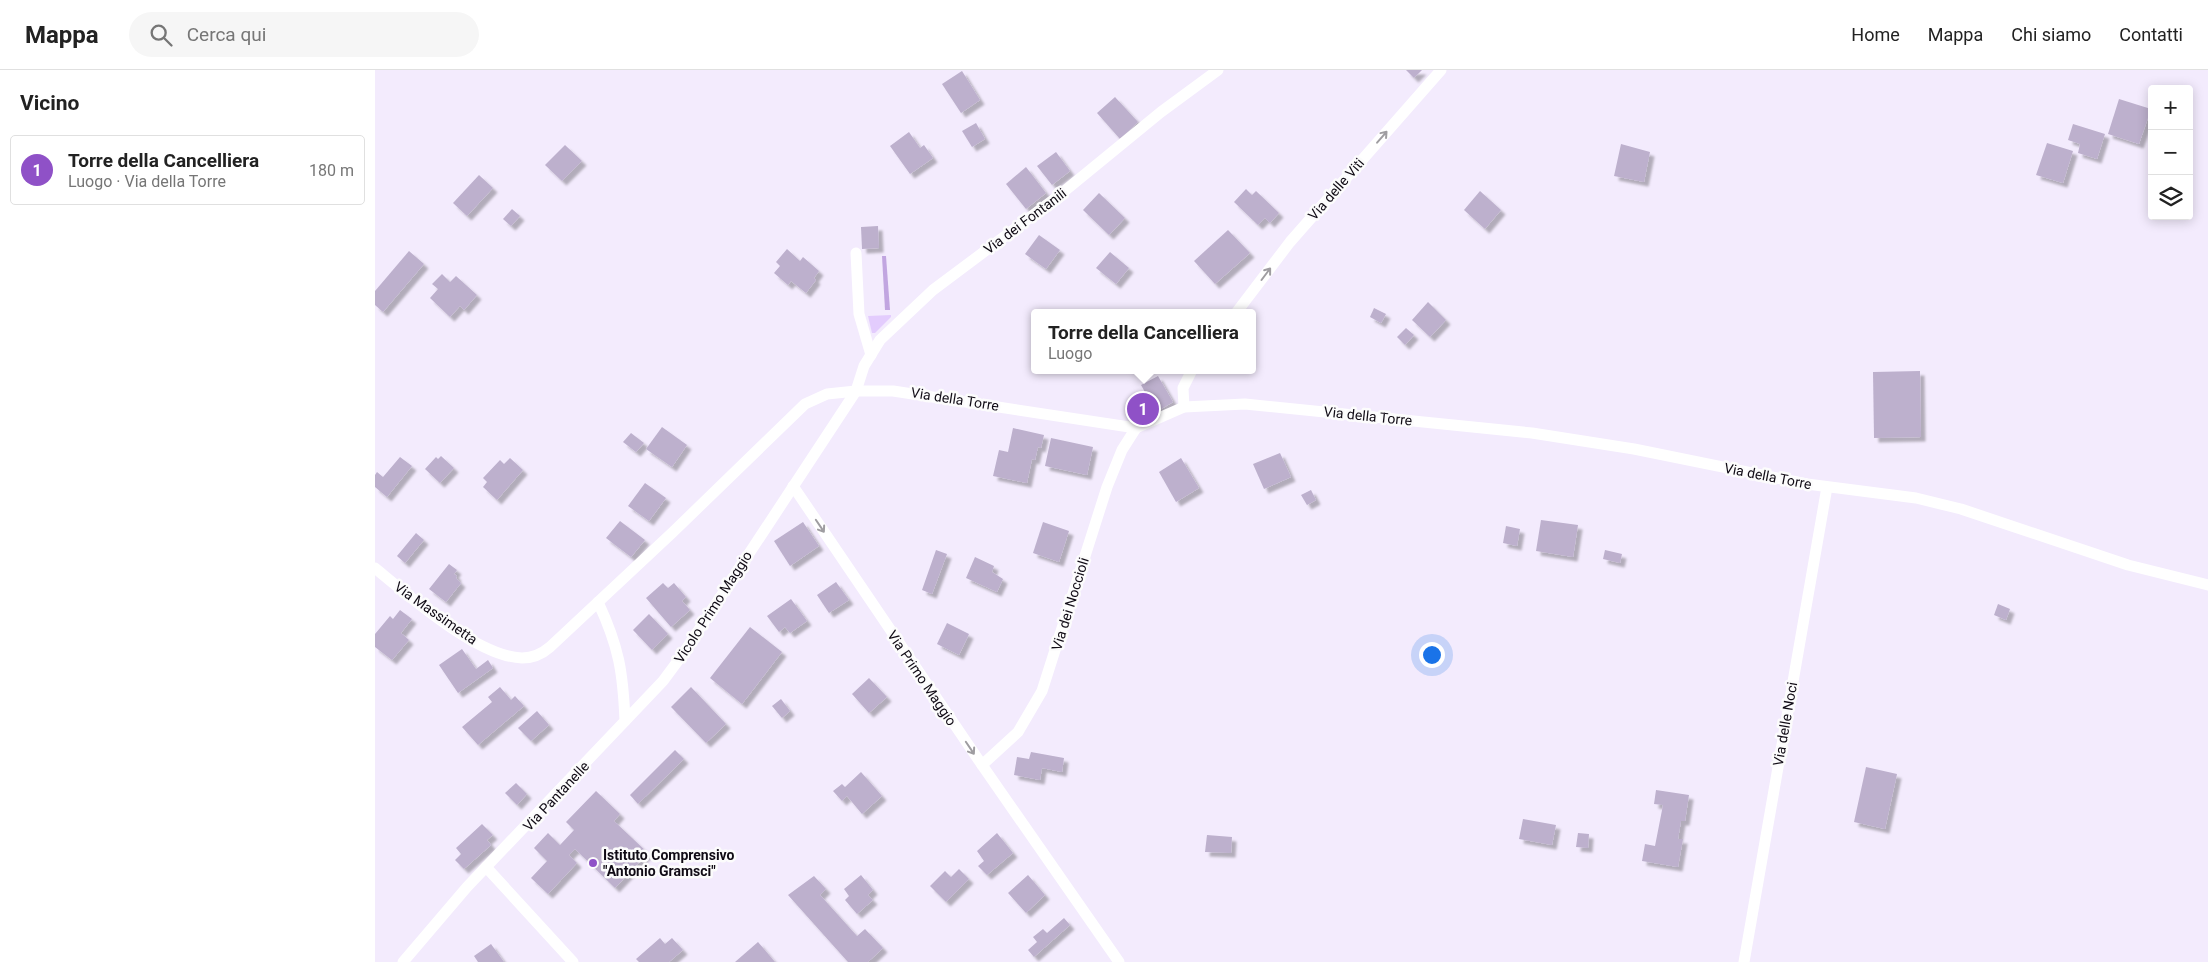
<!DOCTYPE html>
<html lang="it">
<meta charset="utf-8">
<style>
:root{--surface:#fff;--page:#f6f6f6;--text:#222;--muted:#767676;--line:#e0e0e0;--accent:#8f51c7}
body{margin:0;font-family:Roboto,sans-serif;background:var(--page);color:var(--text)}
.controls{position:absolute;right:15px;top:15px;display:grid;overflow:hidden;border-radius:5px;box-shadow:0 2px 12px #0003}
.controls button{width:45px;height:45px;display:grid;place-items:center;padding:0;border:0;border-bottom:1px solid var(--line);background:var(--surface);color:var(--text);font:25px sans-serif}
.you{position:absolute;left:1056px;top:584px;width:18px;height:18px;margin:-12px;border:4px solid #fff;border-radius:50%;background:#1a73e8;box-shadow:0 0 0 8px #1a73e833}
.badge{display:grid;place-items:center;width:32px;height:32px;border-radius:50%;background:var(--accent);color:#fff;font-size:16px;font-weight:700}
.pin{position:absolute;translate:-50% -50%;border:2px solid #fff;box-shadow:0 1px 5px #0006}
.popup{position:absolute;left:656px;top:239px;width:225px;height:65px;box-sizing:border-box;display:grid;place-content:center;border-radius:5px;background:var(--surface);filter:drop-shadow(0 1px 4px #0005);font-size:16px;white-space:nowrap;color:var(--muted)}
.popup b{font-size:19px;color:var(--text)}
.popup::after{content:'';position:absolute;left:50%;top:100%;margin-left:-10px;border:10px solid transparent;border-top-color:var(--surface)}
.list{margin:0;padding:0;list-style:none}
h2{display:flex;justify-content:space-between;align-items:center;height:65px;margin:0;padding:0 20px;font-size:21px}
h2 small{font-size:16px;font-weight:400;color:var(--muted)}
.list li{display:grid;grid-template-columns:32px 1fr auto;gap:15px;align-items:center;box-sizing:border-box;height:70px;margin:0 10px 10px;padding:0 10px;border:1px solid var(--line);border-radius:5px}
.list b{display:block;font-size:19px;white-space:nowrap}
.list p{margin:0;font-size:16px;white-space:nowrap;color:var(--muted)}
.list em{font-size:16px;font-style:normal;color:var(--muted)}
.icon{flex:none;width:28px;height:28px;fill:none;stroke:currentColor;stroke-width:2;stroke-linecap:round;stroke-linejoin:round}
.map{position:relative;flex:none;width:1833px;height:892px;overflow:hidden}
header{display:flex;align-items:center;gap:30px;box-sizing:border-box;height:70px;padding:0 25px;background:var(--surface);border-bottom:1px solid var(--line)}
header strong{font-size:24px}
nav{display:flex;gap:28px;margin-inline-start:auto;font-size:18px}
.search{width:350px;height:45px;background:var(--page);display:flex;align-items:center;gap:12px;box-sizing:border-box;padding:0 18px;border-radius:28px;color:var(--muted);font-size:19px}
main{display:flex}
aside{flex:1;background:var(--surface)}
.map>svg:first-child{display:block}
.green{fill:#e3ccfd}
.water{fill:#c1a5e0}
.building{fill:#bdb0cd;filter:url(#shadow)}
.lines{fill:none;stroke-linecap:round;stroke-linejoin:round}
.minor{stroke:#fff;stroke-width:11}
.oneway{stroke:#9f9da1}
.poi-dot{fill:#8f51c7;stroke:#fcfcfc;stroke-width:2}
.labels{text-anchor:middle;stroke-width:5;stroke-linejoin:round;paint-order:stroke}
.street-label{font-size:14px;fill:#100b15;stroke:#fcfcfc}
.poi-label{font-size:14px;font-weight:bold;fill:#100b15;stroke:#fcfcfc;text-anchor:start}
</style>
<header>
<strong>Mappa</strong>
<div class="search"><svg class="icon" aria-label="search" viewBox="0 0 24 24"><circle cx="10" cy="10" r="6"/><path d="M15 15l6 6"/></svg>Cerca qui</div>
<nav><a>Home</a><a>Mappa</a><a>Chi siamo</a><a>Contatti</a></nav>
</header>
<main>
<aside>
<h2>Vicino<small></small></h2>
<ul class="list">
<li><span class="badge">1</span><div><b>Torre della Cancelliera</b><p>Luogo · Via della Torre</p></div><em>180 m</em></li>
</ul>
</aside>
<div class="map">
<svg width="1833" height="892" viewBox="0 0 1833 892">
<defs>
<filter id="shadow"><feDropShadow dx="4.5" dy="4.5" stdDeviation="1" flood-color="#0004"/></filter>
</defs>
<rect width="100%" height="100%" fill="#f3ebfd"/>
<path class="green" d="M 516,245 L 516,247 L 500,263 L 497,263 L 493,246 Z"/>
<path class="water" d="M 507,186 L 511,186 L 515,240 L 510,240 Z"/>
<g class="building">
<path d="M 1031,0 L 1047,0 L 1039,8 Z"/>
<path d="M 587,1 L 605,30 L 586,43 L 567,14 Z"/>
<path d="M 740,27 L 763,52 L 745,69 L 722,43 Z"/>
<path d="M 1744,29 L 1776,39 L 1764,74 L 1733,64 Z"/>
<path d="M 601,53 L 610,69 L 597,77 L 587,61 Z"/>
<path d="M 1698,54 L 1730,64 L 1722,89 L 1703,83 L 1705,74 L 1693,70 Z"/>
<path d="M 534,62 L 545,78 L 549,75 L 558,88 L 535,104 L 515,76 Z"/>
<path d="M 1672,73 L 1698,81 L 1688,113 L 1661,105 Z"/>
<path d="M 1246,74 L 1275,82 L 1269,112 L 1239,106 Z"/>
<path d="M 190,75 L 207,91 L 187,111 L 170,95 Z"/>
<path d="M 681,82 L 695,101 L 677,115 L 662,96 Z"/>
<path d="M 651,97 L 671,123 L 651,139 L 631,114 Z"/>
<path d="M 104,105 L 118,118 L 92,146 L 78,133 Z"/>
<path d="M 871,119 L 877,125 L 881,121 L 904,143 L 895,153 L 890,148 L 883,155 L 859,132 Z"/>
<path d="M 1105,121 L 1126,140 L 1110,159 L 1089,140 Z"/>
<path d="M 724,123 L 750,148 L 734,165 L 708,140 Z"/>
<path d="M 137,139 L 145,146 L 136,156 L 128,149 Z"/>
<path d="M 503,156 L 504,178 L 487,179 L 486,157 Z"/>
<path d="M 853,160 L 875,183 L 840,214 L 819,191 Z"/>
<path d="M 664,165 L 685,180 L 671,199 L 650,184 Z"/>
<path d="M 412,179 L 425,191 L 428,187 L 444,201 L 439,208 L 441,210 L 431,223 L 416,211 L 413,215 L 399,203 L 405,196 L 401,192 Z"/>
<path d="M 34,181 L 49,194 L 8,242 L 0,235 L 0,221 Z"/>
<path d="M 735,182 L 754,198 L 741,214 L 721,198 Z"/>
<path d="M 67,204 L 75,212 L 81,206 L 102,225 L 89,240 L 85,236 L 75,247 L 55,228 L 63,219 L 57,214 Z"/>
<path d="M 1053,232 L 1071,250 L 1055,267 L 1037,250 Z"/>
<path d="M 999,238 L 1011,244 L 1006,253 L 995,247 Z"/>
<path d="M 1031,258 L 1039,265 L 1030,275 L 1022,267 Z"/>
<path d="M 1545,301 L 1546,367 L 1499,368 L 1498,302 Z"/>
<path d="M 783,306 L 798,332 L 781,342 L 766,315 Z"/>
<path d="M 771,328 L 779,343 L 766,350 L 758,336 Z"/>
<path d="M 287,357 L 312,375 L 297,397 L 271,379 Z"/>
<path d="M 638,358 L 669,365 L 666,378 L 663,377 L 660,390 L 657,389 L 652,413 L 618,406 L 624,380 L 633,382 Z"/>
<path d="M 256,363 L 269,373 L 261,382 L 248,372 Z"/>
<path d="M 676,368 L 718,377 L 712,405 L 670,396 Z"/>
<path d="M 905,383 L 916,407 L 889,419 L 878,394 Z"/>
<path d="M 66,386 L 79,398 L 65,413 L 50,399 L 61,387 L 63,389 Z"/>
<path d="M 25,387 L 37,396 L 12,427 L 0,417 L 0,405 L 2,402 L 8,407 Z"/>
<path d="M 135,388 L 148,400 L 122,430 L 108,417 L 112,412 L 108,408 L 125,390 L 129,394 Z"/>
<path d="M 806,388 L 824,418 L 801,432 L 784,402 Z"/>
<path d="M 270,413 L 291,428 L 274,451 L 253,436 Z"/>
<path d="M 936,420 L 941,430 L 932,435 L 926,425 Z"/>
<path d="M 1166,450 L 1203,455 L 1198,487 L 1161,481 Z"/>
<path d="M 245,451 L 270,470 L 256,487 L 231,468 Z"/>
<path d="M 428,452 L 444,476 L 415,496 L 399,471 Z"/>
<path d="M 668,452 L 694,461 L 684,492 L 658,483 Z"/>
<path d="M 1131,456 L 1145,459 L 1142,476 L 1128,473 Z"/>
<path d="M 41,463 L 49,470 L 30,493 L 22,486 Z"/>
<path d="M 561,480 L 572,484 L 557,524 L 547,520 Z"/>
<path d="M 1230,480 L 1247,484 L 1245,493 L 1228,489 Z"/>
<path d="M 600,487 L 619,496 L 617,502 L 628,509 L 622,522 L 591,508 Z"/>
<path d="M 74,494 L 82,500 L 79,504 L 82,506 L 81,508 L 86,513 L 71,532 L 54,519 Z"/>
<path d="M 461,512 L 474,530 L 454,543 L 442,525 Z"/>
<path d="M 288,513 L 293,518 L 299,513 L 311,527 L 307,531 L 315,540 L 296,557 L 271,528 Z"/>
<path d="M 416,529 L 432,551 L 415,563 L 410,557 L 404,562 L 392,546 Z"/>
<path d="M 1623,534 L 1635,539 L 1631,550 L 1619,545 Z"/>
<path d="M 25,540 L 37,549 L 26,563 L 34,570 L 17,590 L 0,577 L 0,564 L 15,546 L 18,549 Z"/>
<path d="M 274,544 L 293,564 L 277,580 L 258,560 Z"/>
<path d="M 572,553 L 594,564 L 584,585 L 562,574 Z"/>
<path d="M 375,557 L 407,582 L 367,634 L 335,608 Z"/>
<path d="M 87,579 L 101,599 L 113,590 L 118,598 L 83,623 L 64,595 Z"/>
<path d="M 494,608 L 512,627 L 494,643 L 477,624 Z"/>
<path d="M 125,617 L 136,630 L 140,626 L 149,636 L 103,675 L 87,657 L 117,632 L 113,627 Z"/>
<path d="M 316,617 L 351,654 L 331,673 L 296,637 Z"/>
<path d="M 406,629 L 415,641 L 407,648 L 397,636 Z"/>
<path d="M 162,641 L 174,655 L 156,671 L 143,658 Z"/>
<path d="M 300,680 L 309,689 L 263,734 L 255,725 Z"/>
<path d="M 656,682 L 689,688 L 687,702 L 667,698 L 665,710 L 639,705 L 642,687 L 654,689 Z"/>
<path d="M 1491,697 L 1522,704 L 1510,759 L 1479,752 Z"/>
<path d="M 486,702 L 507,726 L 487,744 L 472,726 L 467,731 L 458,721 L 467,714 L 470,717 Z"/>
<path d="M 141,713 L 152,724 L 142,735 L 130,723 Z"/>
<path d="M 1281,720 L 1314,725 L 1310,751 L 1306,751 L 1303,769 L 1308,769 L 1303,797 L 1267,791 L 1270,774 L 1280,776 L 1288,735 L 1279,734 Z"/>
<path d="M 221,721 L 245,744 L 239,751 L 273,783 L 240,818 L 200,779 L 194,785 L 202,793 L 173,824 L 156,808 L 172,791 L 159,778 L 173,763 L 185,775 L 199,760 L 191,752 Z"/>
<path d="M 1148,749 L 1181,755 L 1177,775 L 1144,769 Z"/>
<path d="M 107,754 L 118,765 L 112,770 L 116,775 L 89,799 L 80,790 L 86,784 L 81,778 Z"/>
<path d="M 622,763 L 638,783 L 612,805 L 603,796 L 609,791 L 602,781 Z"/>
<path d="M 1203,763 L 1214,764 L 1213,778 L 1201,777 Z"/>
<path d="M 832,765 L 857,767 L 856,783 L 830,782 Z"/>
<path d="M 584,799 L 594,809 L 571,832 L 555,816 L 570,801 L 576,807 Z"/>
<path d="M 486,805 L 498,820 L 493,825 L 498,830 L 482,844 L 470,830 L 474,826 L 469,819 Z"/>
<path d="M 653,805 L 670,825 L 651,843 L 633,823 Z"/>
<path d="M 439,806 L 451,819 L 445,825 L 482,866 L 490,859 L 508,878 L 493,892 L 473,892 L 413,825 Z"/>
<path d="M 689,848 L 695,855 L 659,887 L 653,880 L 662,872 L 658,867 L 668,859 L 672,863 Z"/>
<path d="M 285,868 L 290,874 L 297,868 L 308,880 L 294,892 L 264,892 L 261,889 Z"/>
<path d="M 383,872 L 400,892 L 360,892 Z"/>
<path d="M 116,874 L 129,892 L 103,892 L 99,886 Z"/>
</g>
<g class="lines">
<g class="minor">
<path d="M 481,183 L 484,244 L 496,285"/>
<path d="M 861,243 L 915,172 L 1066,0"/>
<path d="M 809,337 L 808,318 L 817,300"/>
<path d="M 418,416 L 607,695 L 744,892"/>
<path d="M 0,498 C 34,526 103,587 147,588 C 158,588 167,584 175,577 L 298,462 L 430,334 L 452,324 L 481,321 L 518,321 L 761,358 L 809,337 L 870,334 L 1157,363 L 1259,379 L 1432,414 L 1541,428 L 1586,439 L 1753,495 L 1833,515"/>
<path d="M 250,651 L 288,611 L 308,584 L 481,321 L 489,296 L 505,270 L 558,220 L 681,128 L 786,42 L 843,0"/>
<path d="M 607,695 L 643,662 L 667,621 L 732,417 L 747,380 L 761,358"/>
<path d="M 111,797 L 198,892"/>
<path d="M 28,892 L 92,817 L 250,651 C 248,602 244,577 223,532"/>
<path d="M 1369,892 L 1452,417"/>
</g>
</g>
<defs><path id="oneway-shaft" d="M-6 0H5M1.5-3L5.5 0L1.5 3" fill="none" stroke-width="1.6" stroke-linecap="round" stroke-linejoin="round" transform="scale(1.25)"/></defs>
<g class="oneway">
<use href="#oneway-shaft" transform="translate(1007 67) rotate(-49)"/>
<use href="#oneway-shaft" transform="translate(891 204) rotate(-53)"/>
<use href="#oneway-shaft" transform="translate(445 456) rotate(56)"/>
<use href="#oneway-shaft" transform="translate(595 678) rotate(56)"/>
</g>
<circle class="poi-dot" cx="218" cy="793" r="5"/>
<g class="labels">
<g class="street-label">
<text transform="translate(961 119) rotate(-49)" y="5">Via delle Viti</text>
<text transform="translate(650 151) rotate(-37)" y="5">Via dei Fontanili</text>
<text transform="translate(580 329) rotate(9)" y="5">Via della Torre</text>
<text transform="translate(993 346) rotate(6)" y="5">Via della Torre</text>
<text transform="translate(1393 406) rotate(11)" y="5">Via della Torre</text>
<text transform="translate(695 534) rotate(-73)" y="5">Via dei Noccioli</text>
<text transform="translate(338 537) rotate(-57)" y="5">Vicolo Primo Maggio</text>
<text transform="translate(61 543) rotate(35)" y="5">Via Massimetta</text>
<text transform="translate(547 608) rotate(56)" y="5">Via Primo Maggio</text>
<text transform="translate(1410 654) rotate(-80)" y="5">Via delle Noci</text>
<text transform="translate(181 726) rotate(-47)" y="5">Via Pantanelle</text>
</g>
<g class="poi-label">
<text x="228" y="790">Istituto Comprensivo<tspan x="228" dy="16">"Antonio Gramsci"</tspan></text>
</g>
</g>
</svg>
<div class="controls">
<button>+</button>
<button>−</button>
<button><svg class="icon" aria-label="layers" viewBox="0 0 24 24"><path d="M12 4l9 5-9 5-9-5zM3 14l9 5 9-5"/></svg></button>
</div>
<div class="you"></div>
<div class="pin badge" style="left:768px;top:339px">1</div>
<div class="popup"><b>Torre della Cancelliera</b>Luogo</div>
</div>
</main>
